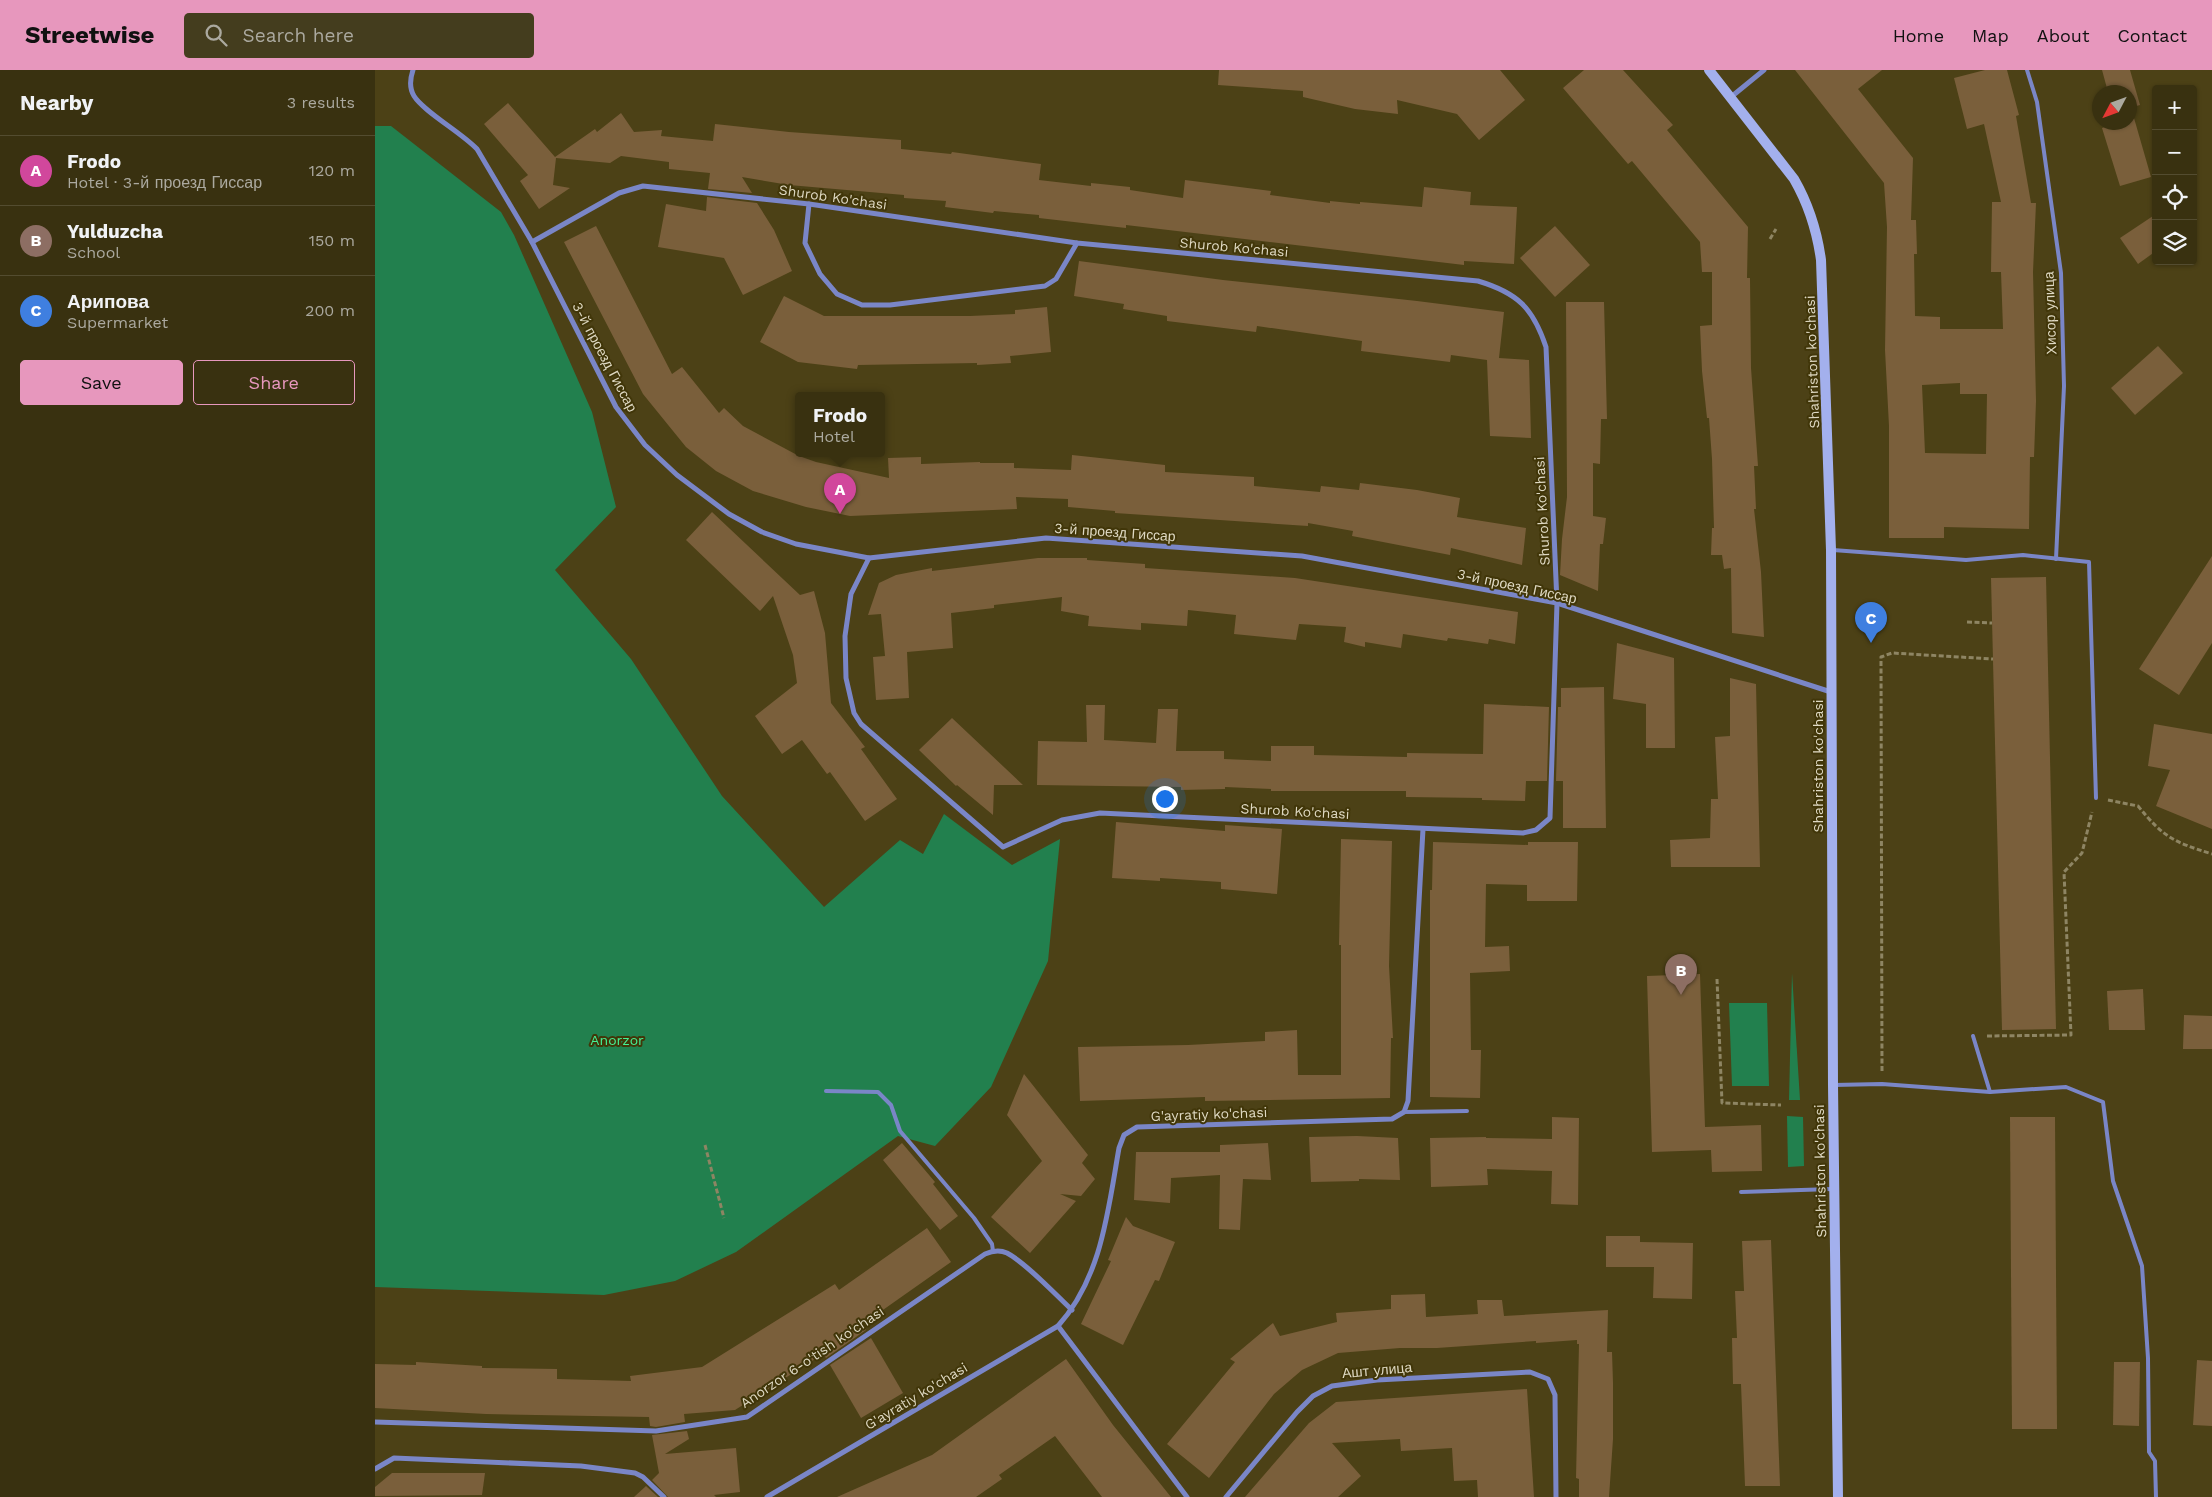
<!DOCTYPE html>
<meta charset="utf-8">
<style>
:root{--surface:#393110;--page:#443d1e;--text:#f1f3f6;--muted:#aba99f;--line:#534c30;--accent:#e797bd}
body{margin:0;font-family:"Work Sans",sans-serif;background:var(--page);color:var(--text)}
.controls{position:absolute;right:15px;top:15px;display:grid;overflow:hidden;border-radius:5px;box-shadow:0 1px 4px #0004}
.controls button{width:45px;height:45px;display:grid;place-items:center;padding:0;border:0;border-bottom:1px solid var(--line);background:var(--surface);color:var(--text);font:25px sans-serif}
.compass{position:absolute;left:1717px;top:15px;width:45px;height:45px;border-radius:50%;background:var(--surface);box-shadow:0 1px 4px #0004;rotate:229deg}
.you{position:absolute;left:789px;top:728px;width:18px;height:18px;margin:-12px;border:4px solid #fff;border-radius:50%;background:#1a73e8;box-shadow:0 0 0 8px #1a73e833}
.badge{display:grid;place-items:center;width:32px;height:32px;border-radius:50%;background:var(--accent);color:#fff;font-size:16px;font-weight:700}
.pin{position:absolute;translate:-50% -41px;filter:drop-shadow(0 1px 2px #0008)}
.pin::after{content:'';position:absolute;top:26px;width:18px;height:15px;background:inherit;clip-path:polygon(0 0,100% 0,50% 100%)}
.popup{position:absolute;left:420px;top:322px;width:90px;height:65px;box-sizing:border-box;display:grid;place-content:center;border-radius:5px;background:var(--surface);filter:drop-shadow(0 1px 4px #0005);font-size:16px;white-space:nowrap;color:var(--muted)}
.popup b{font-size:19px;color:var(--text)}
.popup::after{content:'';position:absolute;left:50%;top:100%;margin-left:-10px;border:10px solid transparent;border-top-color:var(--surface)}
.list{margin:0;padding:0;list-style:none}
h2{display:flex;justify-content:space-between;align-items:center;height:65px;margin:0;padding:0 20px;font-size:21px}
h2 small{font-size:16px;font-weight:400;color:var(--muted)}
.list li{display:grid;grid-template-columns:32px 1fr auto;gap:15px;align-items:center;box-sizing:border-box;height:70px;padding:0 20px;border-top:1px solid var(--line)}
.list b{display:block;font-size:19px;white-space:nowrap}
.list p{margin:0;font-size:16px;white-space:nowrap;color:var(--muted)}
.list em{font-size:16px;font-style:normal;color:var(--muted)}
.actions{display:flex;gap:10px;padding:15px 20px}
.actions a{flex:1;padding:11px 0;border:1px solid var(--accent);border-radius:5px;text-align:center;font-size:18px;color:var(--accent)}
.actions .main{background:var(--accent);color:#111}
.icon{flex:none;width:28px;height:28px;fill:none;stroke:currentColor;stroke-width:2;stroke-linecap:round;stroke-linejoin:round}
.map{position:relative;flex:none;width:1837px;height:1427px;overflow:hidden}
header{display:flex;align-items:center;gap:30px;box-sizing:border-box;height:70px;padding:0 25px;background:var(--accent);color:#111}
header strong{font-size:24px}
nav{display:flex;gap:28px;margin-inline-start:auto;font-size:18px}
.search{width:350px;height:45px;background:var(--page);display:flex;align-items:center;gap:12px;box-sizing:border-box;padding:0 18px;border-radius:5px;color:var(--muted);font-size:19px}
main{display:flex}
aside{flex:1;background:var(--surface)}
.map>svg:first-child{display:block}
.green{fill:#22804e}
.building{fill:#7a5f3b;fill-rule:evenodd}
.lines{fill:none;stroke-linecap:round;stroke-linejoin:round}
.path{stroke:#8e8563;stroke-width:3;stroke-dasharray:5 2.5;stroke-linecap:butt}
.service{stroke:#7a86c7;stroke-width:4}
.minor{stroke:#7a86c7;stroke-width:5}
.secondary{stroke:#a3b0ed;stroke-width:10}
.labels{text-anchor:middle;stroke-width:4;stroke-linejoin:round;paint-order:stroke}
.street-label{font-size:14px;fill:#dfd9c3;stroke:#413609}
.park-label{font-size:14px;fill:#44f195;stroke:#413609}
</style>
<header>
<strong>Streetwise</strong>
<div class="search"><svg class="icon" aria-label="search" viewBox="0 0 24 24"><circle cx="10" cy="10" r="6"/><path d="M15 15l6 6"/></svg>Search here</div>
<nav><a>Home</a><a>Map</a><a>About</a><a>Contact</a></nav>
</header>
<main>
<aside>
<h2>Nearby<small>3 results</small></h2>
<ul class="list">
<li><span class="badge" style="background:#d1479c">A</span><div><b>Frodo</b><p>Hotel · 3-й проезд Гиссар</p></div><em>120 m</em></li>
<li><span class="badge" style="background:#8d6e63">B</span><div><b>Yulduzcha</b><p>School</p></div><em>150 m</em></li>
<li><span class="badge" style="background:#3f7fe0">C</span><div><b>Арипова</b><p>Supermarket</p></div><em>200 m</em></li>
</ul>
<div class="actions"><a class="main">Save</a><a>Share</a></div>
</aside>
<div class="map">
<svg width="1837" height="1427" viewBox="0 0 1837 1427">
<rect width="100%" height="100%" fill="#4c4116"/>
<g class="green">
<path d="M 0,56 L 16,56 L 126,142 L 139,165 L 217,342 L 241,437 L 180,500 L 256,589 L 347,726 L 449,837 L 525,770 L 548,784 L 569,744 L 637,795 L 685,769 L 673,891 L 616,1017 L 560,1076 L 523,1066 L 361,1182 L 300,1211 L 229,1225 L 0,1217 Z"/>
<path d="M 1417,903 L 1425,1030 L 1414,1030 Z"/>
<path d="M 1354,933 L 1392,933 L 1394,1016 L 1357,1016 Z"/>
<path d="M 1412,1046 L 1428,1047 L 1429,1096 L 1413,1097 Z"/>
</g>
<g class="building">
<path d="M 844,0 L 1125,0 L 1150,30 L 1104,70 L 1082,44 L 1022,30 L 1023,44 L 980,39 L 928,27 L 928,21 L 843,15 Z"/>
<path d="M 1209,0 L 1248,0 L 1298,55 L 1292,60 L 1373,157 L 1372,208 L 1375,208 L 1376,298 L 1383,396 L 1379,396 L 1381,439 L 1379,439 L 1386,502 L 1389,567 L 1357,563 L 1356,498 L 1349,499 L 1347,485 L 1336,485 L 1337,458 L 1339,458 L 1337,389 L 1334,348 L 1332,348 L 1327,301 L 1325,256 L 1337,255 L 1337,202 L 1327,202 L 1325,172 L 1257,91 L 1253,94 L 1188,18 Z"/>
<path d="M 1420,0 L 1507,0 L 1483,19 L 1538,88 L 1536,150 L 1541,150 L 1542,184 L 1539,184 L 1540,246 L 1565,247 L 1565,259 L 1628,259 L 1626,202 L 1616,202 L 1617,132 L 1626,132 L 1609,54 L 1592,59 L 1579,8 L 1610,0 L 1632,0 L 1644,45 L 1641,46 L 1656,133 L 1661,133 L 1658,202 L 1661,331 L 1659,387 L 1655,387 L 1654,459 L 1569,457 L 1569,468 L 1514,468 L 1514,356 L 1510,280 L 1512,157 L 1509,113 ZM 1585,313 L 1585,324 L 1612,324 L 1611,384 L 1550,383 L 1547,315 Z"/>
<path d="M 1727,0 L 1755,0 L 1765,35 L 1754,38 L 1754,22 L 1733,22 Z"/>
<path d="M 133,33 L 180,87 L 220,59 L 222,62 L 246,43 L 259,62 L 287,60 L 286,66 L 338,71 L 340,54 L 414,62 L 526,70 L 526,79 L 576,84 L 577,82 L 666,94 L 664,110 L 716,116 L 716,113 L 755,117 L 755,120 L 808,128 L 810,110 L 896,121 L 895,125 L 955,133 L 955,131 L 985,134 L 985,132 L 1047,137 L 1049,117 L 1096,122 L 1095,135 L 1142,137 L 1139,194 L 1089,191 L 1089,195 L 751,155 L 751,158 L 664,148 L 664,145 L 619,141 L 618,143 L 570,137 L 571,131 L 529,128 L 529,125 L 414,115 L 367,107 L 377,123 L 333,119 L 335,103 L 294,99 L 294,92 L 246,86 L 235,93 L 181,88 L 178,115 L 195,118 L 164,139 L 145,111 L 153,105 L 109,54 Z"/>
<path d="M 1759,48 L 1776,107 L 1745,116 L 1727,58 L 1744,52 L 1754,52 L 1754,49 Z"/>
<path d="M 332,127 L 382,133 L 399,160 L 417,201 L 368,225 L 349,188 L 283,177 L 291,134 L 331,141 Z"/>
<path d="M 1781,144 L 1781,181 L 1763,194 L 1745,168 Z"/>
<path d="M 221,156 L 297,304 L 307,297 L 344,343 L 349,338 L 368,356 L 424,386 L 441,392 L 514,408 L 513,388 L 546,387 L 546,394 L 605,392 L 605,393 L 639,393 L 639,398 L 696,400 L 697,385 L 790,395 L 790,402 L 879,407 L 879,416 L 945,422 L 946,416 L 984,420 L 985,413 L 1042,420 L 1085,428 L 1082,447 L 1151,458 L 1147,495 L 1076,478 L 1075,485 L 977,466 L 978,461 L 933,453 L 933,456 L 740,443 L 740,441 L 693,437 L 693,429 L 641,427 L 642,439 L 475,446 L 431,437 L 378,421 L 341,401 L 311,377 L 268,324 L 189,172 Z"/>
<path d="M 1180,156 L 1215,195 L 1180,227 L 1145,188 Z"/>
<path d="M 704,191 L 848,210 L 1042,231 L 1129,242 L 1124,288 L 1154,290 L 1156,368 L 1115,366 L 1112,290 L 1076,285 L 1075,292 L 986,281 L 987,271 L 882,256 L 881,262 L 792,251 L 792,246 L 748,239 L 749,234 L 699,226 Z"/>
<path d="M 409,226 L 449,246 L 595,246 L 640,244 L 640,240 L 672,237 L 676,282 L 635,286 L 636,293 L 602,295 L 602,293 L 483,295 L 482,299 L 423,292 L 385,272 Z"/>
<path d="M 1191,232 L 1229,232 L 1232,349 L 1226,349 L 1225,394 L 1218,393 L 1218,446 L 1231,448 L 1228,474 L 1225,474 L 1223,521 L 1185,505 L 1187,469 L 1192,427 Z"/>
<path d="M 1783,276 L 1808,303 L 1760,345 L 1736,318 Z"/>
<path d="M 337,442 L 425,525 L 439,521 L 450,563 L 456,633 L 490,677 L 486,679 L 522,729 L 490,751 L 455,702 L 452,704 L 427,670 L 407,684 L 380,646 L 422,613 L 418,585 L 398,526 L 385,541 L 311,470 Z"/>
<path d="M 1837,486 L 1837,573 L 1804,625 L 1764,599 Z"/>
<path d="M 663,488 L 712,488 L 712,490 L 770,494 L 770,498 L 920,508 L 1143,542 L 1140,574 L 1114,569 L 1113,574 L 1073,568 L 1072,571 L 1028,564 L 1026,578 L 990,572 L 990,577 L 969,572 L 971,557 L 924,554 L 921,570 L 859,564 L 861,545 L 813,540 L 812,556 L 766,553 L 766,560 L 713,556 L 714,546 L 686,541 L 687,527 L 619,535 L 619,538 L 576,543 L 578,578 L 532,582 L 534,628 L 501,630 L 498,587 L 510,586 L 506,544 L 493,545 L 504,513 L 521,505 L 557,498 L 557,501 Z"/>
<path d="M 1671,507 L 1681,959 L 1627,960 L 1616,508 Z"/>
<path d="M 1242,573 L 1299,588 L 1300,678 L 1271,678 L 1271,634 L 1238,629 Z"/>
<path d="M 1355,608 L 1381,614 L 1385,797 L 1296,797 L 1295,770 L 1335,768 L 1336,729 L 1343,729 L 1340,667 L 1355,666 Z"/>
<path d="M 1229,617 L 1231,758 L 1188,758 L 1188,711 L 1181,711 L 1183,637 L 1186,637 L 1186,618 Z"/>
<path d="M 1109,634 L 1174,637 L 1172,711 L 1151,711 L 1150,731 L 1107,730 L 1107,728 L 1031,727 L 1031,721 L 896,721 L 896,719 L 850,717 L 850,719 L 806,720 L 806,717 L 662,715 L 663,671 L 712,672 L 711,635 L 730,635 L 729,670 L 781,673 L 783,639 L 803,639 L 801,681 L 849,681 L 849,689 L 896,691 L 896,676 L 939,676 L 939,685 L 1032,687 L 1032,683 L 1108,684 Z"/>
<path d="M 577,648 L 648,715 L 619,715 L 618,745 L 582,715 L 581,716 L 544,680 Z"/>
<path d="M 1779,654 L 1837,664 L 1837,759 L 1781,736 L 1795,700 L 1773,696 Z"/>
<path d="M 741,752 L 850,761 L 850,755 L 907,759 L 902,824 L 846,819 L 846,812 L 785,808 L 785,811 L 737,808 Z"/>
<path d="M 966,769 L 1017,771 L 1014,896 L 1018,968 L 1016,968 L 1015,1028 L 830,1031 L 830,1027 L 705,1031 L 703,977 L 813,975 L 890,971 L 890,962 L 922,960 L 923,1005 L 966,1005 L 966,875 L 964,875 Z"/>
<path d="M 1058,772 L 1153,775 L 1153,772 L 1203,772 L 1202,831 L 1152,831 L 1152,815 L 1111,814 L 1110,877 L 1134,876 L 1135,901 L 1095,903 L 1096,980 L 1106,980 L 1105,1028 L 1055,1027 L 1055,820 L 1057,820 Z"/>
<path d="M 1325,904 L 1330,1057 L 1386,1055 L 1387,1101 L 1337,1102 L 1336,1080 L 1277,1082 L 1272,906 Z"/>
<path d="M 1768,919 L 1770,960 L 1734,960 L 1732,921 Z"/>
<path d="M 1809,945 L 1837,946 L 1837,979 L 1808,979 Z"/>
<path d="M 649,1004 L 713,1085 L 707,1093 L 720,1109 L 706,1126 L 685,1124 L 701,1131 L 655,1183 L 616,1147 L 667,1091 L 632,1045 Z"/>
<path d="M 1177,1047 L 1204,1048 L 1203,1135 L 1176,1134 L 1177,1101 L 1112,1099 L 1113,1115 L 1056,1117 L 1055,1068 L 1111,1067 L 1111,1068 L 1177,1069 Z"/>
<path d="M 1635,1047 L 1680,1047 L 1682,1359 L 1637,1359 Z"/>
<path d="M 982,1066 L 1023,1068 L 1025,1110 L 984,1109 L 984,1111 L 936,1112 L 934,1067 Z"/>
<path d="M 527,1073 L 560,1112 L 558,1114 L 583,1146 L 565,1160 L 508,1090 Z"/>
<path d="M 893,1073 L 896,1110 L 868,1109 L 865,1160 L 844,1159 L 845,1105 L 796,1108 L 795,1133 L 759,1130 L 761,1082 L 845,1082 L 845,1075 Z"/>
<path d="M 751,1147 L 758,1156 L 800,1172 L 784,1211 L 780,1210 L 748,1275 L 706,1254 L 736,1191 L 733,1190 Z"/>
<path d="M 552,1158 L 576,1192 L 488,1254 L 491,1260 L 451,1288 L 448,1284 L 360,1340 L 309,1344 L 310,1352 L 281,1357 L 275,1356 L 274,1347 L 111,1344 L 0,1338 L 0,1294 L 41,1295 L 41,1292 L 107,1296 L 107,1298 L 182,1299 L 182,1309 L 256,1311 L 255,1306 L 327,1297 L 460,1214 L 464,1220 Z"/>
<path d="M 1231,1166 L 1265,1166 L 1265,1172 L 1318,1173 L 1317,1229 L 1278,1228 L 1279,1197 L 1231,1197 Z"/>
<path d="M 1396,1170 L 1405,1416 L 1370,1416 L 1366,1314 L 1358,1314 L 1357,1268 L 1362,1268 L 1360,1221 L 1369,1221 L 1367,1171 Z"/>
<path d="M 1050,1224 L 1051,1247 L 1103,1244 L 1102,1230 L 1127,1230 L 1129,1246 L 1233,1240 L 1232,1282 L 1237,1282 L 1238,1313 L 1238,1369 L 1234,1427 L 1204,1427 L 1204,1409 L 1201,1408 L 1204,1274 L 1202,1274 L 1202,1270 L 1161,1273 L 1161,1271 L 1062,1278 L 1025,1278 L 963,1283 L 927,1300 L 899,1324 L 834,1408 L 792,1374 L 860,1292 L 855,1289 L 898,1253 L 905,1266 L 962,1252 L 961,1243 L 1016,1239 L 1016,1225 Z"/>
<path d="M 496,1268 L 528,1323 L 486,1348 L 455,1295 Z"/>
<path d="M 691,1289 L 738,1355 L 796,1427 L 727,1427 L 680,1366 L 624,1405 L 627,1409 L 601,1427 L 462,1427 L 557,1385 Z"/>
<path d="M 1822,1290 L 1837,1291 L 1837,1356 L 1818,1355 Z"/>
<path d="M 1739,1292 L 1765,1292 L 1764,1356 L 1738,1355 Z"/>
<path d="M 1152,1319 L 1159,1427 L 1103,1427 L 1102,1410 L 1079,1411 L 1077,1378 L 1026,1381 L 1025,1369 L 957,1373 L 986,1406 L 963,1427 L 870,1427 L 934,1353 L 961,1332 Z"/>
<path d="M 312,1361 L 314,1369 L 290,1384 L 361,1378 L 365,1422 L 339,1425 L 341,1427 L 293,1427 L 277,1410 L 284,1403 L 277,1365 Z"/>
<path d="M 17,1403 L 110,1403 L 107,1425 L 0,1426 L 0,1417 Z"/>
<path d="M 271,1416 L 283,1427 L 259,1427 Z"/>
</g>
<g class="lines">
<g class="path">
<path d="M 1395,169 L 1401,159"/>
<path d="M 1592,552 L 1617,553"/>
<path d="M 1733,730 L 1763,736 C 1789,768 1799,772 1837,784"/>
<path d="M 1342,909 L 1347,1033 L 1406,1035"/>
<path d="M 1612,966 L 1696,965 L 1689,802 L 1707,783 L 1717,742"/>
<path d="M 1507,1001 L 1506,587 L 1517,583 L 1618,589"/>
<path d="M 330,1075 L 349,1148"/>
</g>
<g class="service">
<path d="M 1652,0 L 1662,32 L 1686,203 L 1689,316 L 1681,489"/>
<path d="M 1458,480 L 1591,490 L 1648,485 L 1714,492 L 1721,728"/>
<path d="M 1598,966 L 1615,1022"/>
<path d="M 1458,1015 L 1507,1014 L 1615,1022 L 1691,1017 L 1728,1032 L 1738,1111 L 1767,1196 L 1773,1288 L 1774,1382 L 1780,1391 L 1781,1427"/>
<path d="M 451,1021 L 503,1022 L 516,1035 L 525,1061 L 599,1148 L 617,1174 L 618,1181"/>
<path d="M 1029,1042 L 1092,1041"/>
<path d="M 1366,1122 L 1457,1119"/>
</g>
<g class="minor">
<path d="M 38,0 C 35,9 34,18 39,26 C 49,42 86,62 102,79 L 157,172 L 241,337 L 270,375 L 302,405 L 354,444 L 387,462 L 421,474 L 494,488 L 671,468 L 927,486 L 1182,533 L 1456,622"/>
<path d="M 1356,27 L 1389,0"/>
<path d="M 434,134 L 430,173 L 445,204 L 462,224 L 487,235 L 515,235 L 670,216 L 681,209 L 702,173"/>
<path d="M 157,172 L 244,123 L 268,116 L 434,134 L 702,173 L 1103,211 C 1143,223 1158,238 1171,277 L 1182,533 L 1175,748 L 1161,760 L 1148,763 L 725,743 L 687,750 L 628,777 L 486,654 L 479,643 L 471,608 L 470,566 L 476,524 L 494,488"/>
<path d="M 683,1256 L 812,1427"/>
<path d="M 0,1352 L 281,1361 L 372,1347 L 610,1184 C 617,1181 625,1180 632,1183 C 651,1193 681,1225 697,1240"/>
<path d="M 0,1399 L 19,1388 L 206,1396 L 260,1403 L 268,1407 L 289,1427"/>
<path d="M 392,1427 L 683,1256 C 727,1207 733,1140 744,1078 L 749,1065 L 762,1057 L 1017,1049 L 1029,1042 L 1033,1031 L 1048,759"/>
<path d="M 851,1427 L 922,1342 L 938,1326 L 957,1316 L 1002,1310 L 1155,1302 L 1173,1309 L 1180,1325 L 1181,1427"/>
</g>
<path class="secondary" d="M 1334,0 L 1419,109 C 1434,135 1442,161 1446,190 L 1456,480 L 1458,1015 L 1463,1427"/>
</g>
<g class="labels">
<g class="street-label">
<text transform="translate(458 127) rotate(8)" y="5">Shurob Ko'chasi</text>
<text transform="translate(859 177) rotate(5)" y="5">Shurob Ko'chasi</text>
<text transform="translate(1675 243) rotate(-92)" y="5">Хисор улица</text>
<text transform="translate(230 287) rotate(62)" y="5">3-й проезд Гиссар</text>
<text transform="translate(1437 292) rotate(-92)" y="5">Shahriston ko'chasi</text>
<text transform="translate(1167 441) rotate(-93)" y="5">Shurob Ko'chasi</text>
<text transform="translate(740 462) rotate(4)" y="5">3-й проезд Гиссар</text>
<text transform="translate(1142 516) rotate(12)" y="5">3-й проезд Гиссар</text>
<text transform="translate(1443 696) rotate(-90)" y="5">Shahriston ko'chasi</text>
<text transform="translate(920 741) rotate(3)" y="5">Shurob Ko'chasi</text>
<text transform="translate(834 1044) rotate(-2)" y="5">G'ayratiy ko'chasi</text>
<text transform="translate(1445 1101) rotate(-91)" y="5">Shahriston ko'chasi</text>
<text transform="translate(437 1287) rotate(-34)" y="5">Anorzor 6-o'tish ko'chasi</text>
<text transform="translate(1002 1300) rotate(-5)" y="5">Ашт улица</text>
<text transform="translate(541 1326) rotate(-31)" y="5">G'ayratiy ko'chasi</text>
</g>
<g class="park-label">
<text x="242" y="975">Anorzor</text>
</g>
</g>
</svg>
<div class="controls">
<button>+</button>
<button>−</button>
<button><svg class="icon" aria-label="locate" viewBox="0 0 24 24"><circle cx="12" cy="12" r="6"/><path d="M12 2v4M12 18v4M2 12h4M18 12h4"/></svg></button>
<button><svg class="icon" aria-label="layers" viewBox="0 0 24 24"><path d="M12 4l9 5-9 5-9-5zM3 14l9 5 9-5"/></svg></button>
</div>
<svg class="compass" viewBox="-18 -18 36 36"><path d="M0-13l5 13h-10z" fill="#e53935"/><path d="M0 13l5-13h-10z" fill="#aba99f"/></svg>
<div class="you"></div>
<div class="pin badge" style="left:465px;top:444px;background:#d1479c">A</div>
<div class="popup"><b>Frodo</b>Hotel</div>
<div class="pin badge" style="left:1306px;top:925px;background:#8d6e63">B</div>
<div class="pin badge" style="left:1496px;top:573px;background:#3f7fe0">C</div>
</div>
</main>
